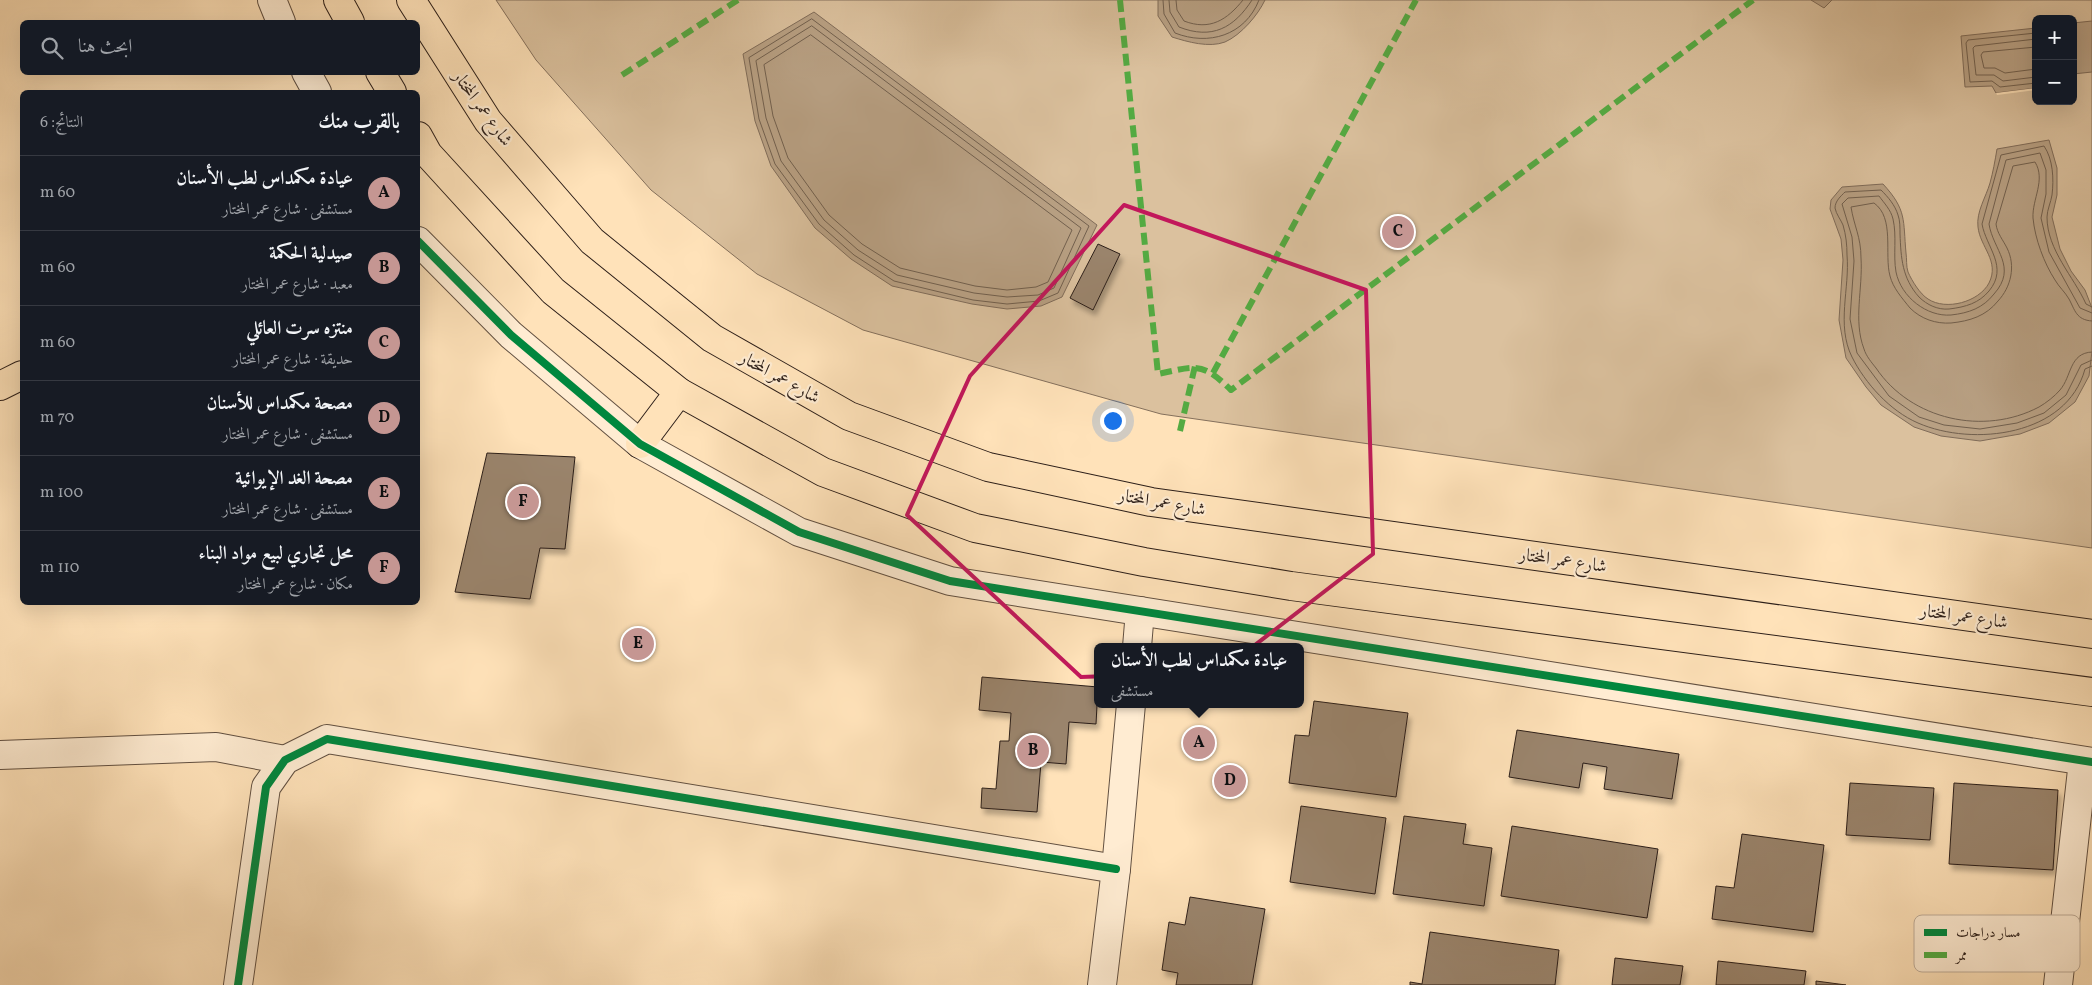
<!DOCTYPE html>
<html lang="ar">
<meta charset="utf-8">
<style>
:root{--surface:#171b24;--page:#20242c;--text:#f1f3f6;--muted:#9ea1a6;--line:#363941;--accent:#c59692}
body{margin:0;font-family:Vollkorn,Amiri,serif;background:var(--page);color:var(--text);direction:rtl}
.controls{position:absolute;right:15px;top:15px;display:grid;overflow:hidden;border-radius:8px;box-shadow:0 5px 20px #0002}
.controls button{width:45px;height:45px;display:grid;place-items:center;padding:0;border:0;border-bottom:1px solid var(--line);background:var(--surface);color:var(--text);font:25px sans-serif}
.you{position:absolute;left:1112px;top:420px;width:18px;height:18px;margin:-12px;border:4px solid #fff;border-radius:50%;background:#1a73e8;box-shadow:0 0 0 8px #1a73e833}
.badge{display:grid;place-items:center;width:32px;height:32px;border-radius:50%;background:var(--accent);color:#111;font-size:16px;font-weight:700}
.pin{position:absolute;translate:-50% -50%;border:2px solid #fff;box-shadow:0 1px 5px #0006}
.popup{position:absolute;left:1094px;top:643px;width:210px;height:65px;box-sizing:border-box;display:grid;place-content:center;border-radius:8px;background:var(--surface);filter:drop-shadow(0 1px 4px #0005);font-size:16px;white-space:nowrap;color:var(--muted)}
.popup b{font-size:19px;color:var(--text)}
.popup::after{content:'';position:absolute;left:50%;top:100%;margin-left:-10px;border:10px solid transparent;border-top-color:var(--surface)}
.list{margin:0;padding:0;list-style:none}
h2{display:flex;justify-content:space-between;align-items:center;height:65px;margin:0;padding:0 20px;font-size:21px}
h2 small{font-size:16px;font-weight:400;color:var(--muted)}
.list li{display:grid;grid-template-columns:32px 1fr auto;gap:15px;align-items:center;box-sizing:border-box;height:75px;padding:0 20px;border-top:1px solid var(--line)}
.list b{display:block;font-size:19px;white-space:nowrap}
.list p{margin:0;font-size:16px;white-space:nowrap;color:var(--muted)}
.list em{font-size:16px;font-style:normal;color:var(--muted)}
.icon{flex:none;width:28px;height:28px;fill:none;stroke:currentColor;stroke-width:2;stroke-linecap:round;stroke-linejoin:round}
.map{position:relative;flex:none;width:2092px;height:985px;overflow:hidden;direction:ltr}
.search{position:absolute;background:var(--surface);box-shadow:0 5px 20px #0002;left:20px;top:20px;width:400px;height:55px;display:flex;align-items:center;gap:12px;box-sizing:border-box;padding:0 18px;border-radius:8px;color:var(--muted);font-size:19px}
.panel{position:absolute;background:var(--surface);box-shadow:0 5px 20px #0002;left:20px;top:90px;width:400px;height:515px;border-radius:8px;direction:rtl}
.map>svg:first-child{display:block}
.green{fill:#dbc19e;stroke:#84705c;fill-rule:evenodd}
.water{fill:#b8a083;stroke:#806c59}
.pier{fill:#ffe2b9}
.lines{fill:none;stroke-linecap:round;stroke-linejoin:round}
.shore{stroke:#72604e;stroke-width:1}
.building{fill:#9a846c;stroke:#2d1f19;filter:url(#shadow)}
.minor-casing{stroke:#625041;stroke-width:30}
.major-casing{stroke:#2d1f19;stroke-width:30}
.minor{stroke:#ffecd2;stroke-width:28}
.major{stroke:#ffe2b9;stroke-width:28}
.quiet{stroke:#54aa42;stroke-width:6;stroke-dasharray:12 6;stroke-linecap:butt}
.cycleway-casing{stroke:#ffecd2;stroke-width:11}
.cycleway{stroke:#00873e;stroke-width:8}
.marked{fill:none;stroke:#c2185b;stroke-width:4;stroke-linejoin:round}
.labels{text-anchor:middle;stroke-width:4.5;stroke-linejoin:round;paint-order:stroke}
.street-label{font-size:18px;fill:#2d1f19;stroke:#ffecd2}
.key{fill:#ffecd2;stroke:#c0ae9a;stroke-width:1}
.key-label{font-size:14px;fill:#2d1f19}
</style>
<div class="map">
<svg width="2092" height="985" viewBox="0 0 2092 985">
<defs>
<filter id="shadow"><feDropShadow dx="3" dy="5.5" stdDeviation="2.5" flood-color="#0004"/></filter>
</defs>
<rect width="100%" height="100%" fill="#ffe2b9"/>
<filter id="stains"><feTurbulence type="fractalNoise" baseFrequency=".004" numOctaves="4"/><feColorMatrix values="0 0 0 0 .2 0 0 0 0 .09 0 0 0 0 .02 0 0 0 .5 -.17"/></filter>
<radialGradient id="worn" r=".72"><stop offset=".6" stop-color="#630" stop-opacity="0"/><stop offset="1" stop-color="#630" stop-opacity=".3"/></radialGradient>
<path class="green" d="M 496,0 L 2092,0 L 2092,548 L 1161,414 L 863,330 L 757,274 L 651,190 L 536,60 ZM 2036,19 L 2073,19 L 2073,101 L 2036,101 Z"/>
<g class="water">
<path d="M 1158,0 L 1265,0 C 1258,15 1241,35 1225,42 C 1209,48 1188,42 1172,37 L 1158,16 Z"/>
<path d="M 1811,0 L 1832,0 L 1824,8 Z"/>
<path d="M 814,12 L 1097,225 L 1062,297 L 1041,306 L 1007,309 L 972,304 L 892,286 L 851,259 L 815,228 L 771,166 L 755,121 L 743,54 Z"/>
<path d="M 2092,21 L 2092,72 L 2073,74 L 2073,23 Z"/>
<path d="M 2036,28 L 2036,88 L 1996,93 L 1992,86 L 1965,87 L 1961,36 Z"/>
<path d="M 2049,140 L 2057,168 L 2057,195 L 2052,217 L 2060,249 L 2071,271 L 2085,290 L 2092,308 L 2092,351 L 2089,376 L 2075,402 L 2049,423 L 2020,434 L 1980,441 L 1941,436 L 1914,427 L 1881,405 L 1866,387 L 1846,358 L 1839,320 L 1843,260 L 1841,239 L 1830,209 L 1831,200 L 1842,187 L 1883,184 C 1907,210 1903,220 1906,253 C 1907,259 1906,266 1908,272 C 1912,281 1920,294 1928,299 C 1946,311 1979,302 1989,283 C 2000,261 1980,247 1978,227 C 1976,212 1986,197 1990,183 C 1993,172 1995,161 1997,149 Z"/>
</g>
<path class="pier" d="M 2036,88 L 2036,90 L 1997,95 L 1996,93 Z"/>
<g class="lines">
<g class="shore">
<path d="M 1163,0 L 1164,14 L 1175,33 C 1208,46 1245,36 1259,0"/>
<path d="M 1169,0 L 1170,12 L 1179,27 C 1212,40 1234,28 1252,0"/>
<path d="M 1176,0 L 1177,10 L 1184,21 C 1210,31 1227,20 1243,0"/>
<path d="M 812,19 L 1089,226 L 1058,293 L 1039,301 L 1007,304 L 973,300 L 894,281 L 854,255 L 819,224 L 775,164 L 759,119 L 749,58 Z"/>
<path d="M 812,26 L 1081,228 L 1054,288 L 1038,295 L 1007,297 L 974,293 L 897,275 L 858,250 L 824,220 L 781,161 L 766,118 L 756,61 Z"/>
<path d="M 2036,33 L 1968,40 L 1966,43 L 1970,82 L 1992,81 L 2000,87 L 2036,83"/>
<path d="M 811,35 L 1072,230 L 1048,282 L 1036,287 L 1007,290 L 975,286 L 900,268 L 862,244 L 829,215 L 788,158 L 773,116 L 764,65 Z"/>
<path d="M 2036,39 L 1975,46 L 1973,48 L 1976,75 L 1994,75 L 2003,81 L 2036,77"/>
<path d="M 2036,47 L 1983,52 L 1981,55 L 1984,68 L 1995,68 L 2005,73 L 2036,69"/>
<path d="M 2092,307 L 2086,304 C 2074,277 2047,250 2047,217 C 2047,210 2051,202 2052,195 C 2054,179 2053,159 2044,146 L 2001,155 L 1982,224 C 1986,247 2009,267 1989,291 C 1979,303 1966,307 1949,309 C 1938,310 1927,305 1919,297 C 1902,278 1901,258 1900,234 C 1900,228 1900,220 1898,215 C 1895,205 1888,197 1881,190 L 1845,192 C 1841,196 1835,201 1835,208 C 1836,214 1841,220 1843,225 C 1846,235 1847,245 1847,255 C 1850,288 1836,325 1852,357 C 1865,383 1890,411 1918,423 C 1973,447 2067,436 2085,369 L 2092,366"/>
<path d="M 2092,313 L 2080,308 L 2049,252 L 2041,218 L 2046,194 L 2046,170 L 2040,153 L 2006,160 L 1989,224 C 1993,250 2018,267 1994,294 C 1983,308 1969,313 1951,315 C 1927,317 1901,297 1896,272 C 1893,255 1897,236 1893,219 C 1891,210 1884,203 1879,196 L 1848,198 L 1842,204 L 1852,237 L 1854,261 L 1850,319 L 1857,353 L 1889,396 L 1919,417 L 1944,425 L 1980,429 L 2017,423 L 2044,413 L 2066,395 L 2081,365 L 2092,360"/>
<path d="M 2092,321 C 2076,320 2075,310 2069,299 C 2065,292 2059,287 2055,280 C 2044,263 2035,239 2033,218 C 2032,199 2046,180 2035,162 L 2013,166 L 1996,224 C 1997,233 2003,240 2007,248 C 2016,266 2011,287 1998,301 C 1986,316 1970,321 1951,323 C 1936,324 1921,319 1910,308 C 1902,298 1893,288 1890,276 C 1884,254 1895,218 1874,203 L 1851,207 C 1854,226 1861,237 1861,258 C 1863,289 1853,320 1864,349 C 1866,356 1872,363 1876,368 C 1911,420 1984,436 2039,407 C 2046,403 2055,396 2060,390 C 2072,376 2069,353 2092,352"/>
</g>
</g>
<g class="building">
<path d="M 1098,244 L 1120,254 L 1093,310 L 1070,298 Z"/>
<path d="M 487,453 L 575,457 L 565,549 L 540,548 L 530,599 L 455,592 Z"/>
<path d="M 982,677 L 1098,687 L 1096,724 L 1069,722 L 1066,764 L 1041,762 L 1037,812 L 981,808 L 982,788 L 996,789 L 1000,741 L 1009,741 L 1011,713 L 979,710 Z"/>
<path d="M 1314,701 L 1408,713 L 1396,797 L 1289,783 L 1295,735 L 1309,736 Z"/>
<path d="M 1517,730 L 1679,754 L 1672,799 L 1604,789 L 1607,767 L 1583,763 L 1579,788 L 1509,777 Z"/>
<path d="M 1850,783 L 1934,788 L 1930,840 L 1846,835 Z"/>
<path d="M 1954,783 L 2058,790 L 2053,870 L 1949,864 Z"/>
<path d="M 1301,806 L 1386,818 L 1375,894 L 1290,882 Z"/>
<path d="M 1404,816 L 1466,824 L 1463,844 L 1492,848 L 1484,906 L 1393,894 Z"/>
<path d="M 1512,826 L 1658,849 L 1647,918 L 1501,896 Z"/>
<path d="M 1742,834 L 1824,845 L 1813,932 L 1712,919 L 1716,886 L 1734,888 Z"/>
<path d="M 1190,897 L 1265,909 L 1252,985 L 1176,985 L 1178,973 L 1162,970 L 1169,922 L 1185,925 Z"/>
<path d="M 1430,932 L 1559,950 L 1555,985 L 1410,985 L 1410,982 L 1422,984 Z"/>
<path d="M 1615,958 L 1683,966 L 1680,985 L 1612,985 Z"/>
<path d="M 1718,961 L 1806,971 L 1804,985 L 1716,985 Z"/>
<path d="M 1816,981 L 1846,985 L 1816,985 Z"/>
</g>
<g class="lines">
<defs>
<g id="minor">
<path d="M 272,0 L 281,22"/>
<path d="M 306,72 L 317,92"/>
<path d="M 418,241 L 511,335 L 640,444 L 799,532 L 950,581 L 2092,762"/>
<path d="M 1137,647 L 1140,611"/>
<path d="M 0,755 L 216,747 L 285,760"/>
<path d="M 238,985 L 266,787 L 285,760 L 327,739 L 1116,869"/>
<path d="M 1102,985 L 1116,869 L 1131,704"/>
<path d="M 2058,985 L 2083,761"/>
</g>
<g id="major">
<path d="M 338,0 L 350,22"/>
<path d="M 411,0 L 488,121 L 592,241 L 712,338 L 849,416 L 988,467 L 1151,502 L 2092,634"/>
<path d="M 380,72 L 392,92"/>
<path d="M 418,136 L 428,154 L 553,291 L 679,392 L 823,472 L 975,528 L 1144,562 L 1291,586 L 2092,692"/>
<path d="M 0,386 L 22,375"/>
<path d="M 640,444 L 679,392"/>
</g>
</defs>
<use href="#minor" class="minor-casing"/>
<use href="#major" class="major-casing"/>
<use href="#minor" class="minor"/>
<use href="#major" class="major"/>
<g class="quiet">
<path d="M 1120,0 L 1158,374 C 1196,366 1201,361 1231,390 L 1753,0"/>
<path d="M 622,75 L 738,0"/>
<path d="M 1213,373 L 1416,0"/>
<path d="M 1180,431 L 1195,366"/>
</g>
<defs>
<g id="cycleway">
<path d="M 418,241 L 511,335 L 640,444 L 799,532 L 950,581 L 2092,762"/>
<path d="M 238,985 L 266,787 L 285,760 L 327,739 L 1116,869"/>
</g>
</defs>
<use href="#cycleway" class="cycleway-casing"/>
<use href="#cycleway" class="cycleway"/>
</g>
<path class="marked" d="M 1124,205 L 1366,290 L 1373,554 L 1220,672 L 1081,677 L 907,515 L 970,376 Z"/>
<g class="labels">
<g class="street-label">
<text transform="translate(483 108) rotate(54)" y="6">شارع عمر المختار</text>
<text transform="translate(780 377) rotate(29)" y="6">شارع عمر المختار</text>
<text transform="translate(1162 502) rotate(10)" y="6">شارع عمر المختار</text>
<text transform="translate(1563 560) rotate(8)" y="6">شارع عمر المختار</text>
<text transform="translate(1964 616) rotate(8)" y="6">شارع عمر المختار</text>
</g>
</g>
<rect x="1914" y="915" width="166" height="57" rx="8" class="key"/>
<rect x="1924" y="929" width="23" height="7" fill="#00873e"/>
<rect x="1924" y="952" width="23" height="6" fill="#54aa42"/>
<g class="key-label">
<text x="1956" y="937">مسار دراجات</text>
<text x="1956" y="960">ممر</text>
</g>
<rect width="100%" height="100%" filter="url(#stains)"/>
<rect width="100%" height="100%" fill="url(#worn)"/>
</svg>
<div class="controls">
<button>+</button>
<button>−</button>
</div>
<div class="you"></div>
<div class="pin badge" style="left:1199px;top:743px">A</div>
<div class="popup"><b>عيادة مكمداس لطب الأسنان</b>مستشفى</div>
<div class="pin badge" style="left:1033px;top:751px">B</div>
<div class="pin badge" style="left:1398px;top:232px">C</div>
<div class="pin badge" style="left:1230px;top:781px">D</div>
<div class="pin badge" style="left:638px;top:644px">E</div>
<div class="pin badge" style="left:523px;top:502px">F</div>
<div class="search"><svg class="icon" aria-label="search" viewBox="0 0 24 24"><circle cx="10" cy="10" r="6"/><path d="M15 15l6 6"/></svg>ابحث هنا</div>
<section class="panel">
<h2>بالقرب منك<small>النتائج: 6</small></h2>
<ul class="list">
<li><span class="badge">A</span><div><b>عيادة مكمداس لطب الأسنان</b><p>مستشفى · شارع عمر المختار</p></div><em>60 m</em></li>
<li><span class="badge">B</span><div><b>صيدلية الحكمة</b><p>معبد · شارع عمر المختار</p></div><em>60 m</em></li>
<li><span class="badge">C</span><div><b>منتزه سرت العائلي</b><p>حديقة · شارع عمر المختار</p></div><em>60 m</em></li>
<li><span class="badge">D</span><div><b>مصحة مكمداس للأسنان</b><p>مستشفى · شارع عمر المختار</p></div><em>70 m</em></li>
<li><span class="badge">E</span><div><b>مصحة الغد الإيوائية</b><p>مستشفى · شارع عمر المختار</p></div><em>100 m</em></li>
<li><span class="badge">F</span><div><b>محل تجاري لبيع مواد البناء</b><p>مكان · شارع عمر المختار</p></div><em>110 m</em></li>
</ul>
</section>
</div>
